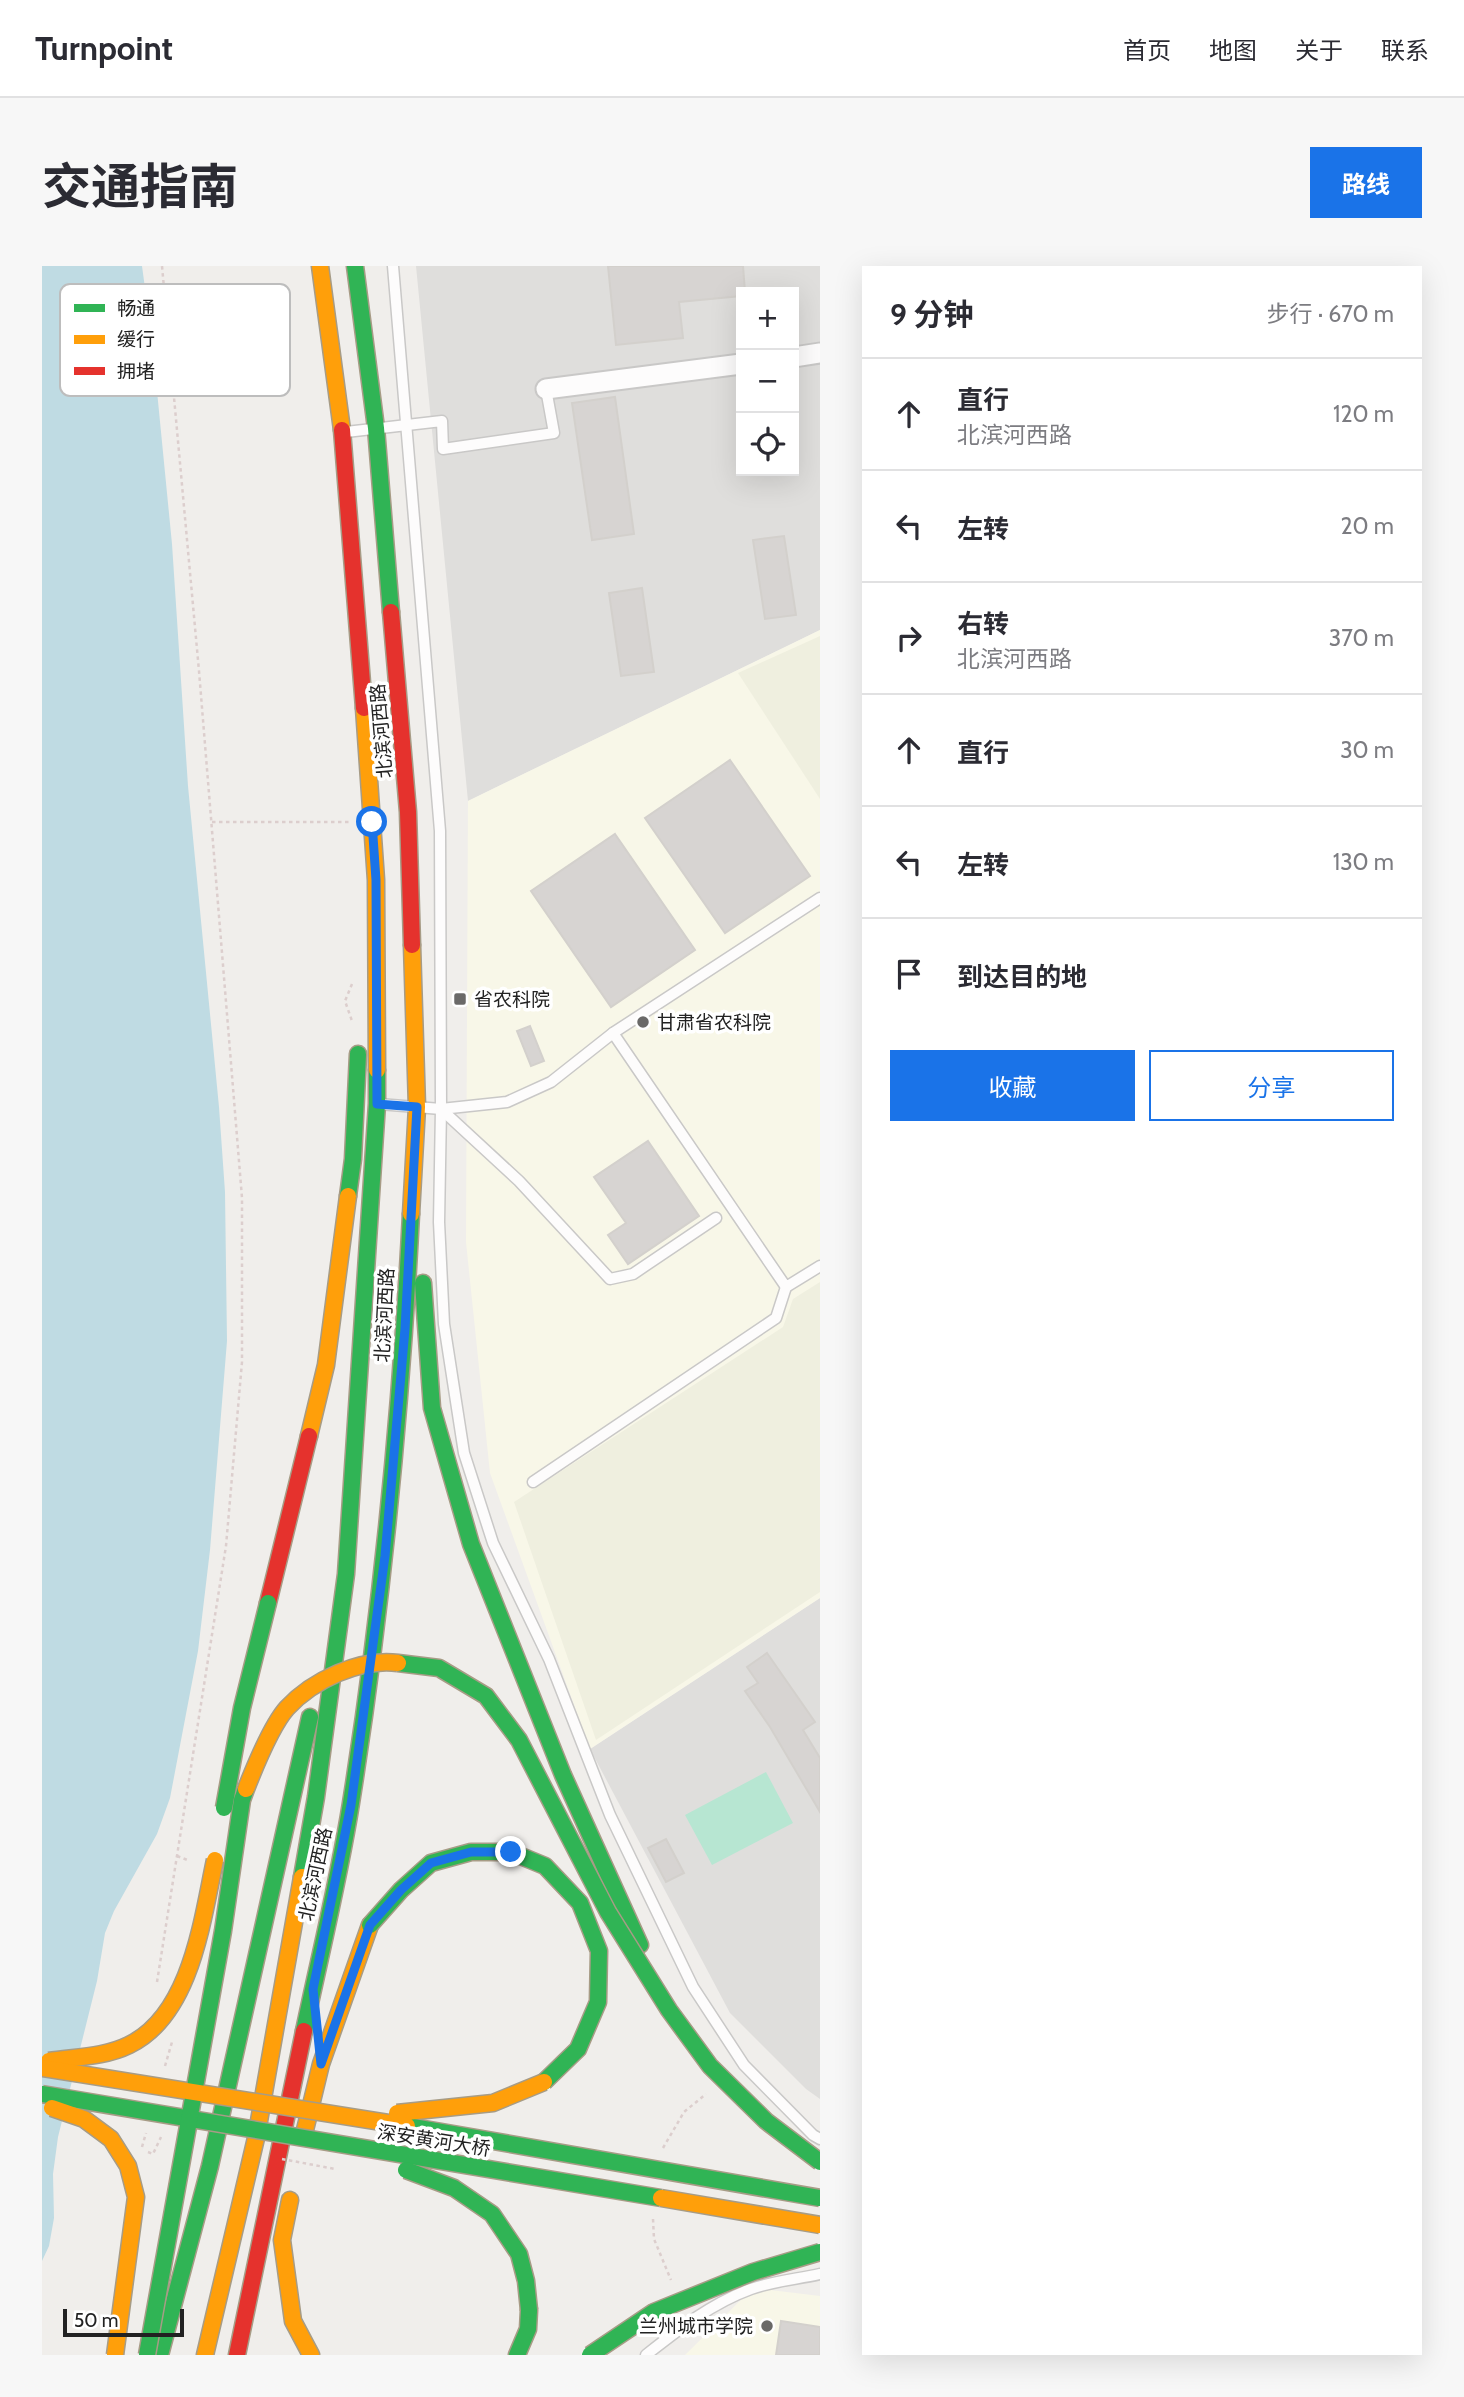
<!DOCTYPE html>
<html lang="zh">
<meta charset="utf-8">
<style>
:root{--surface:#fff;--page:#f7f7f7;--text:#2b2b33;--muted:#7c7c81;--line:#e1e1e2;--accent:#1a73e8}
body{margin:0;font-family:Cabin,"Noto Sans SC",sans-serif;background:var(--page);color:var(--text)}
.controls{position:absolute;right:21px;top:21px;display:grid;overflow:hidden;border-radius:0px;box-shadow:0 7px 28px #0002}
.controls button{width:63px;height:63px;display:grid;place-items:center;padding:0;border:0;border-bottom:2px solid var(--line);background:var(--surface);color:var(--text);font:35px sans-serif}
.scale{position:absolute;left:21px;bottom:18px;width:121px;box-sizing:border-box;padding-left:7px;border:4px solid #222;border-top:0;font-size:19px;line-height:24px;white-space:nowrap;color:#222;-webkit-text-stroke:5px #fff;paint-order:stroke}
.stop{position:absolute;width:21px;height:21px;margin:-16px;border:5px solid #1a73e8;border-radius:50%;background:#fff}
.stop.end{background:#1a73e8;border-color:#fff;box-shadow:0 2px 7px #0008}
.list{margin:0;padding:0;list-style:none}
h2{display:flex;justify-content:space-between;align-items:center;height:91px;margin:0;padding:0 28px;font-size:30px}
h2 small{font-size:23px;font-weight:400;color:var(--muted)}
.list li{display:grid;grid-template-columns:46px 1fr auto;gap:21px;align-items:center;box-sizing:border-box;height:112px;padding:0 28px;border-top:2px solid var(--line)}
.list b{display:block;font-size:26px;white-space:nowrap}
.list p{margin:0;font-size:23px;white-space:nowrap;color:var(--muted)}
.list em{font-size:23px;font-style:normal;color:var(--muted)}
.actions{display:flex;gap:14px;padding:21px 28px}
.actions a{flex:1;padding:16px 0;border:2px solid var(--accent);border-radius:0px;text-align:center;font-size:24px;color:var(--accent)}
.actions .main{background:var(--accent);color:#fff}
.icon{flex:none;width:38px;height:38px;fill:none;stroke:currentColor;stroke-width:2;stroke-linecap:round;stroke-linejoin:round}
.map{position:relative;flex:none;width:778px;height:2089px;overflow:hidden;border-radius:0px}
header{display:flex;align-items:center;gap:42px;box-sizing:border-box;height:98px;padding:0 35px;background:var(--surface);border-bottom:2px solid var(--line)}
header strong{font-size:33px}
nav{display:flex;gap:38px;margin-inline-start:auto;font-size:24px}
.intro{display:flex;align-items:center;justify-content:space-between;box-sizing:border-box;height:168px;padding:0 42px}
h1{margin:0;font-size:49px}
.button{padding:18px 32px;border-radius:0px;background:var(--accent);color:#fff;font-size:24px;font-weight:700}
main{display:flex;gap:42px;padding:0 42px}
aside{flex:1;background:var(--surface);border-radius:0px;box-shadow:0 7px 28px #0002}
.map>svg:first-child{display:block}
.residential{fill:#dfdedc;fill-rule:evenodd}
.education{fill:#f8f7e8}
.farmland{fill:#efefdf}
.pitch{fill:#b7e6d2}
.water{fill:#bfdbe3}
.building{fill:#d7d4d2;stroke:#d3d0cc;stroke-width:2}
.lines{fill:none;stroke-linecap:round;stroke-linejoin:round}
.lane-casing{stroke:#c9c8c7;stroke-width:13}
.street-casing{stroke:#c9c8c7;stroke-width:23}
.fast-casing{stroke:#a79c86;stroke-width:19}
.slow-casing{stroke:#a79c86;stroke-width:19}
.jam-casing{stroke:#a79c86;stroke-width:19}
.path{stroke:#dccecd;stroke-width:2.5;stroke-dasharray:3.5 3.5;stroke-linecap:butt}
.lane{stroke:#fdfcfc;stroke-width:10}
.street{stroke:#fdfcfc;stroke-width:19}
.fast{stroke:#30b455;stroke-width:16}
.slow{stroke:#ff9f0a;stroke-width:16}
.jam{stroke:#e5322d;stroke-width:16}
.fast-bridge-casing{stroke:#a79c86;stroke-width:19;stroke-linecap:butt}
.slow-bridge-casing{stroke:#a79c86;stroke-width:19;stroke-linecap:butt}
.path-bridge{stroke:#dccecd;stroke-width:2.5;stroke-dasharray:3.5 3.5;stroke-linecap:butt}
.fast-bridge{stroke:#30b455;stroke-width:16}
.slow-bridge{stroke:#ff9f0a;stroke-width:16}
.route{stroke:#1a73e8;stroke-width:9}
.poi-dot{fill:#6a6968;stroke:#fff;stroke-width:2.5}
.labels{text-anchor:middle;stroke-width:7;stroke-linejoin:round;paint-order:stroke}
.street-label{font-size:19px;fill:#222;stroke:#fff}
.poi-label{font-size:19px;fill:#222;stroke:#fff;text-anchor:start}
.key{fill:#fff;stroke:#bdbdbd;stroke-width:2}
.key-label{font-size:19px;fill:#222}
</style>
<header>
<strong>Turnpoint</strong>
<nav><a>首页</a><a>地图</a><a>关于</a><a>联系</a></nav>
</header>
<div class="intro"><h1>交通指南</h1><a class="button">路线</a></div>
<main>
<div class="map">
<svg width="778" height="2089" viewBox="0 0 778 2089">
<rect width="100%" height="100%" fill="#f0eeeb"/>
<g class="residential">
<path d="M 374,0 L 778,0 L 778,364 L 426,535 ZM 699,26 L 752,26 L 752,205 L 699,205 Z"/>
<path d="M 778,1332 L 778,1833 L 764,1823 L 688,1747 L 548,1483 Z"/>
</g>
<g class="education">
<path d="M 778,364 L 778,1332 L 548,1483 L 448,1207 L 424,976 L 426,535 Z"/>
<path d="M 711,2022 L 778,2030 L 778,2089 L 643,2089 Z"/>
</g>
<g class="farmland">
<path d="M 778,370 L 778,533 L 696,407 Z"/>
<path d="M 778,1016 L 778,1326 L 554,1474 L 472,1236 L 741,1061 L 751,1033 Z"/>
</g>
<path class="pitch" d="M 724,1506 L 751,1557 L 670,1599 L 643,1549 Z"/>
<path class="water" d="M 0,0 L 100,0 L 110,74 L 130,278 L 146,520 L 177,841 L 183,926 L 185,1075 L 168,1284 L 156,1385 L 128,1532 L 115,1568 L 72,1645 L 63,1667 L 55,1715 L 16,1871 L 11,1908 L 12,1952 L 7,1980 L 0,1995 Z"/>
<g class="building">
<path d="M 566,0 L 701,0 L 703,26 L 699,26 L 699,30 L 637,36 L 641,72 L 574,79 Z"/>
<path d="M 573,131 L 592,268 L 550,274 L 530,137 Z"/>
<path d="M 742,270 L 754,349 L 723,353 L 711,274 Z"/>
<path d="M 600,322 L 612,406 L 579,410 L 567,327 Z"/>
<path d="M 688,494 L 768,610 L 683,667 L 603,552 Z"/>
<path d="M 573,568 L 653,684 L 569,741 L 489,625 Z"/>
<path d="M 488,760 L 502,795 L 489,800 L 475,765 Z"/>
<path d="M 606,875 L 657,950 L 586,998 L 566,969 L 584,957 L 552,911 Z"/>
<path d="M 725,1387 L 773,1456 L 761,1464 L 778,1492 L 778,1546 L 728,1461 L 703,1425 L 716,1417 L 705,1401 Z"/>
<path d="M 624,1573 L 642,1607 L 624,1616 L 606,1582 Z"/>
<path d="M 739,2055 L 778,2061 L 778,2089 L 734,2089 Z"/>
</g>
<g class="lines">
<defs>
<g id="lane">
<path d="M 351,0 L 398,565 L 399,843 L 397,956 L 402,1058 L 422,1187 L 451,1277 L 507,1393 L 568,1549 L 651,1721 L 702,1799 L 771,1869 L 778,1873"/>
<path d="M 304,166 L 400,155 L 401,183 L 512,167 L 504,123"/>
<path d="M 571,767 L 744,1021 L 778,1000"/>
<path d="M 337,838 L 399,843 L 465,836 L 509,816 L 571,767 L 778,632"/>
<path d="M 399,843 L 477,915 L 568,1013 L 591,1008 L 674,952"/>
<path d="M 491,1216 L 734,1052 L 744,1021"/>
<path d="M 604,2089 C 637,2063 670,2037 709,2023 C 731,2015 756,2013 778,2008"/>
</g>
<g id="street">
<path d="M 752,91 L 778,87"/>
<path d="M 504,123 L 699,98"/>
</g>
<g id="fast">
<path d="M 313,0 L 334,162 L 349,346"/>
<path d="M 306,930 L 311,893 L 316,788"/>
<path d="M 381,1017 L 390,1142 L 429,1278 L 521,1509 L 598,1679"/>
<path d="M 260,1611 L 274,1531 L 304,1308 L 335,838 L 335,804"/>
<path d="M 262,1765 C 278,1689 297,1613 309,1537 C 340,1342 359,1145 369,948"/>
<path d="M 118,2089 L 168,1900 L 268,1451"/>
<path d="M 475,2089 L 486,2063 L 487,2044"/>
</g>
<g id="slow">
<path d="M 278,0 L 300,164"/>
<path d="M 322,442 L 334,614 L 335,804"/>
<path d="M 369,948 L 375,841 L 370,679"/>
<path d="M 267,1170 L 284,1099 L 306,930"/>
<path d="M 262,1868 L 279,1798 L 328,1659"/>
<path d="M 248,1934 L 240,1974 L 251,2055 L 269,2089"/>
<path d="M 163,2089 L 214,1872 L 260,1611"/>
</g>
<g id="jam">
<path d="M 300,164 L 322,442"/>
<path d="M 349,346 L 366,546 L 370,679"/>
<path d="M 226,1337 L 267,1170"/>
<path d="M 195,2089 L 262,1765"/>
</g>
</defs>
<use href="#lane" class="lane-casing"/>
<use href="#street" class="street-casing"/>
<use href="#fast" class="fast-casing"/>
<use href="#slow" class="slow-casing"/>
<use href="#jam" class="jam-casing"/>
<g class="path">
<path d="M 170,556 L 307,556"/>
<path d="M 310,718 L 303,735 L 310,755"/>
<path d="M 135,1590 L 148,1595"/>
<path d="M 115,1716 L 184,1280 L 200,1096 L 200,932 L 157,405 L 120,0"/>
<path d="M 123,1800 L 130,1776"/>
<path d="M 100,1881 L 104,1867"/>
<path d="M 621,1882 L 642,1846 L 664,1828"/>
<path d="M 106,1886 L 111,1888 L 119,1871"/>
<path d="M 611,1953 L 612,1973 L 629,2014"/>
</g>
<use href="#lane" class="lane"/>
<use href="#street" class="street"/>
<use href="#fast" class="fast"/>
<use href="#slow" class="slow"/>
<use href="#jam" class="jam"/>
<defs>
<g id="fast-bridge">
<path d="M 356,1397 L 397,1402 L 444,1430 L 477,1474 L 566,1646 L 627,1744 L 668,1800 L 724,1855 L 778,1896"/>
<path d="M 182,1542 L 200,1442 L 226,1337"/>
<path d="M 328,1659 L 359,1624 L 389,1597 L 429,1586 L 469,1586 L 503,1600 L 538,1637 L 557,1685 L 556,1736 L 536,1783 L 502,1816"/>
<path d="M 0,1828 L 619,1932"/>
<path d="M 365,1860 L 778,1932"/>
<path d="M 364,1904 L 412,1922 L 450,1948 L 477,1988 L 484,2015 L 487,2044"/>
<path d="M 105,2089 L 181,1665 L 200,1534 L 204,1523"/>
<path d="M 548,2089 L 612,2046 L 711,2006 L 778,1986"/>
</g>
<g id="slow-bridge">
<path d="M 204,1523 C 213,1500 229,1460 245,1442 C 271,1414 318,1392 356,1397"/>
<path d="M 7,1795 C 33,1791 63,1791 87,1779 C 149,1749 160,1655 173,1594"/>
<path d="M 0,1802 L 365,1860"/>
<path d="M 10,1842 L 42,1853 L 69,1873 L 86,1900 L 94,1931 L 73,2089"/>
<path d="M 355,1847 L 451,1837 L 502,1816"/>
<path d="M 619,1932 L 778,1959"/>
</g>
</defs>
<use href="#fast-bridge" class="fast-bridge-casing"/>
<use href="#slow-bridge" class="slow-bridge-casing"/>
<path class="path-bridge" d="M 240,1893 L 293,1903"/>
<use href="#fast-bridge" class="fast-bridge"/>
<use href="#slow-bridge" class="slow-bridge"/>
</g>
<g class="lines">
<path class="route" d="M 330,556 L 334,614 L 335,838 L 375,841 L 363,1063 L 343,1290 L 309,1539 L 271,1723 L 279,1798 L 328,1659 L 359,1624 L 389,1597 L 429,1586 L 469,1586"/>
</g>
<g class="poi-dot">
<rect x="411" y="726" width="14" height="14" rx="3.5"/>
<circle cx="601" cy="756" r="7"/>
<circle cx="725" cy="2060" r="7"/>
</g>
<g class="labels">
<g class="street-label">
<text transform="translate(339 465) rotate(-95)" y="7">北滨河西路</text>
<text transform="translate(342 1049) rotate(-87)" y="7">北滨河西路</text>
<text transform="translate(273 1608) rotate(-78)" y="7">北滨河西路</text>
<text transform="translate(392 1874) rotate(9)" y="7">深安黄河大桥</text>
</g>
<g class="poi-label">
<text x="432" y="740">省农科院</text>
<text x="615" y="763">甘肃省农科院</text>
<text x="711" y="2067" text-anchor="end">兰州城市学院</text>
</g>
</g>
<rect x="18" y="18" width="230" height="112" rx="10" class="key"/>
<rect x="32" y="38" width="31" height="8" fill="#30b455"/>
<rect x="32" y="69" width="31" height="9" fill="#ff9f0a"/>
<rect x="32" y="101" width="31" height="8" fill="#e5322d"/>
<g class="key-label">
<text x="75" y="49">畅通</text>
<text x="75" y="80">缓行</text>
<text x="75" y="112">拥堵</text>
</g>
</svg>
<div class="controls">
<button>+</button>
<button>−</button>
<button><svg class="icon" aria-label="locate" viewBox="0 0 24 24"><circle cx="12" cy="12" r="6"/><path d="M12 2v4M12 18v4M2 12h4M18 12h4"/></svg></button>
</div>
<div class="scale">50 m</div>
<div class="stop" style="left:330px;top:556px"></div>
<div class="stop end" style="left:469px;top:1586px"></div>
</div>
<aside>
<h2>9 分钟<small>步行 · 670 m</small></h2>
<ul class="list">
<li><svg class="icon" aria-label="ahead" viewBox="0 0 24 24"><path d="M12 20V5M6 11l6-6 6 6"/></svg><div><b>直行</b><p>北滨河西路</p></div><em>120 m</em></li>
<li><svg class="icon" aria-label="left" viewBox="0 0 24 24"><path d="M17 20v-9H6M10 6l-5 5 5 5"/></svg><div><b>左转</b></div><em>20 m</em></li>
<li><svg class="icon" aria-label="right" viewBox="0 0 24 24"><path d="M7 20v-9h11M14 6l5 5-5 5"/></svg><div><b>右转</b><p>北滨河西路</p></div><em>370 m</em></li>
<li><svg class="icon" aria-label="ahead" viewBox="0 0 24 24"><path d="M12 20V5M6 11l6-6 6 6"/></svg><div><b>直行</b></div><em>30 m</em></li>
<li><svg class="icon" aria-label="left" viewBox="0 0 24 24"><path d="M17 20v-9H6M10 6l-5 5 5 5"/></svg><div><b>左转</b></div><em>130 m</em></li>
<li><svg class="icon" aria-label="arrive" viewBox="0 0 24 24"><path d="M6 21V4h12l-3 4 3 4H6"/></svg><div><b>到达目的地</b></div></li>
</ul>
<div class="actions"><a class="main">收藏</a><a>分享</a></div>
</aside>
</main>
